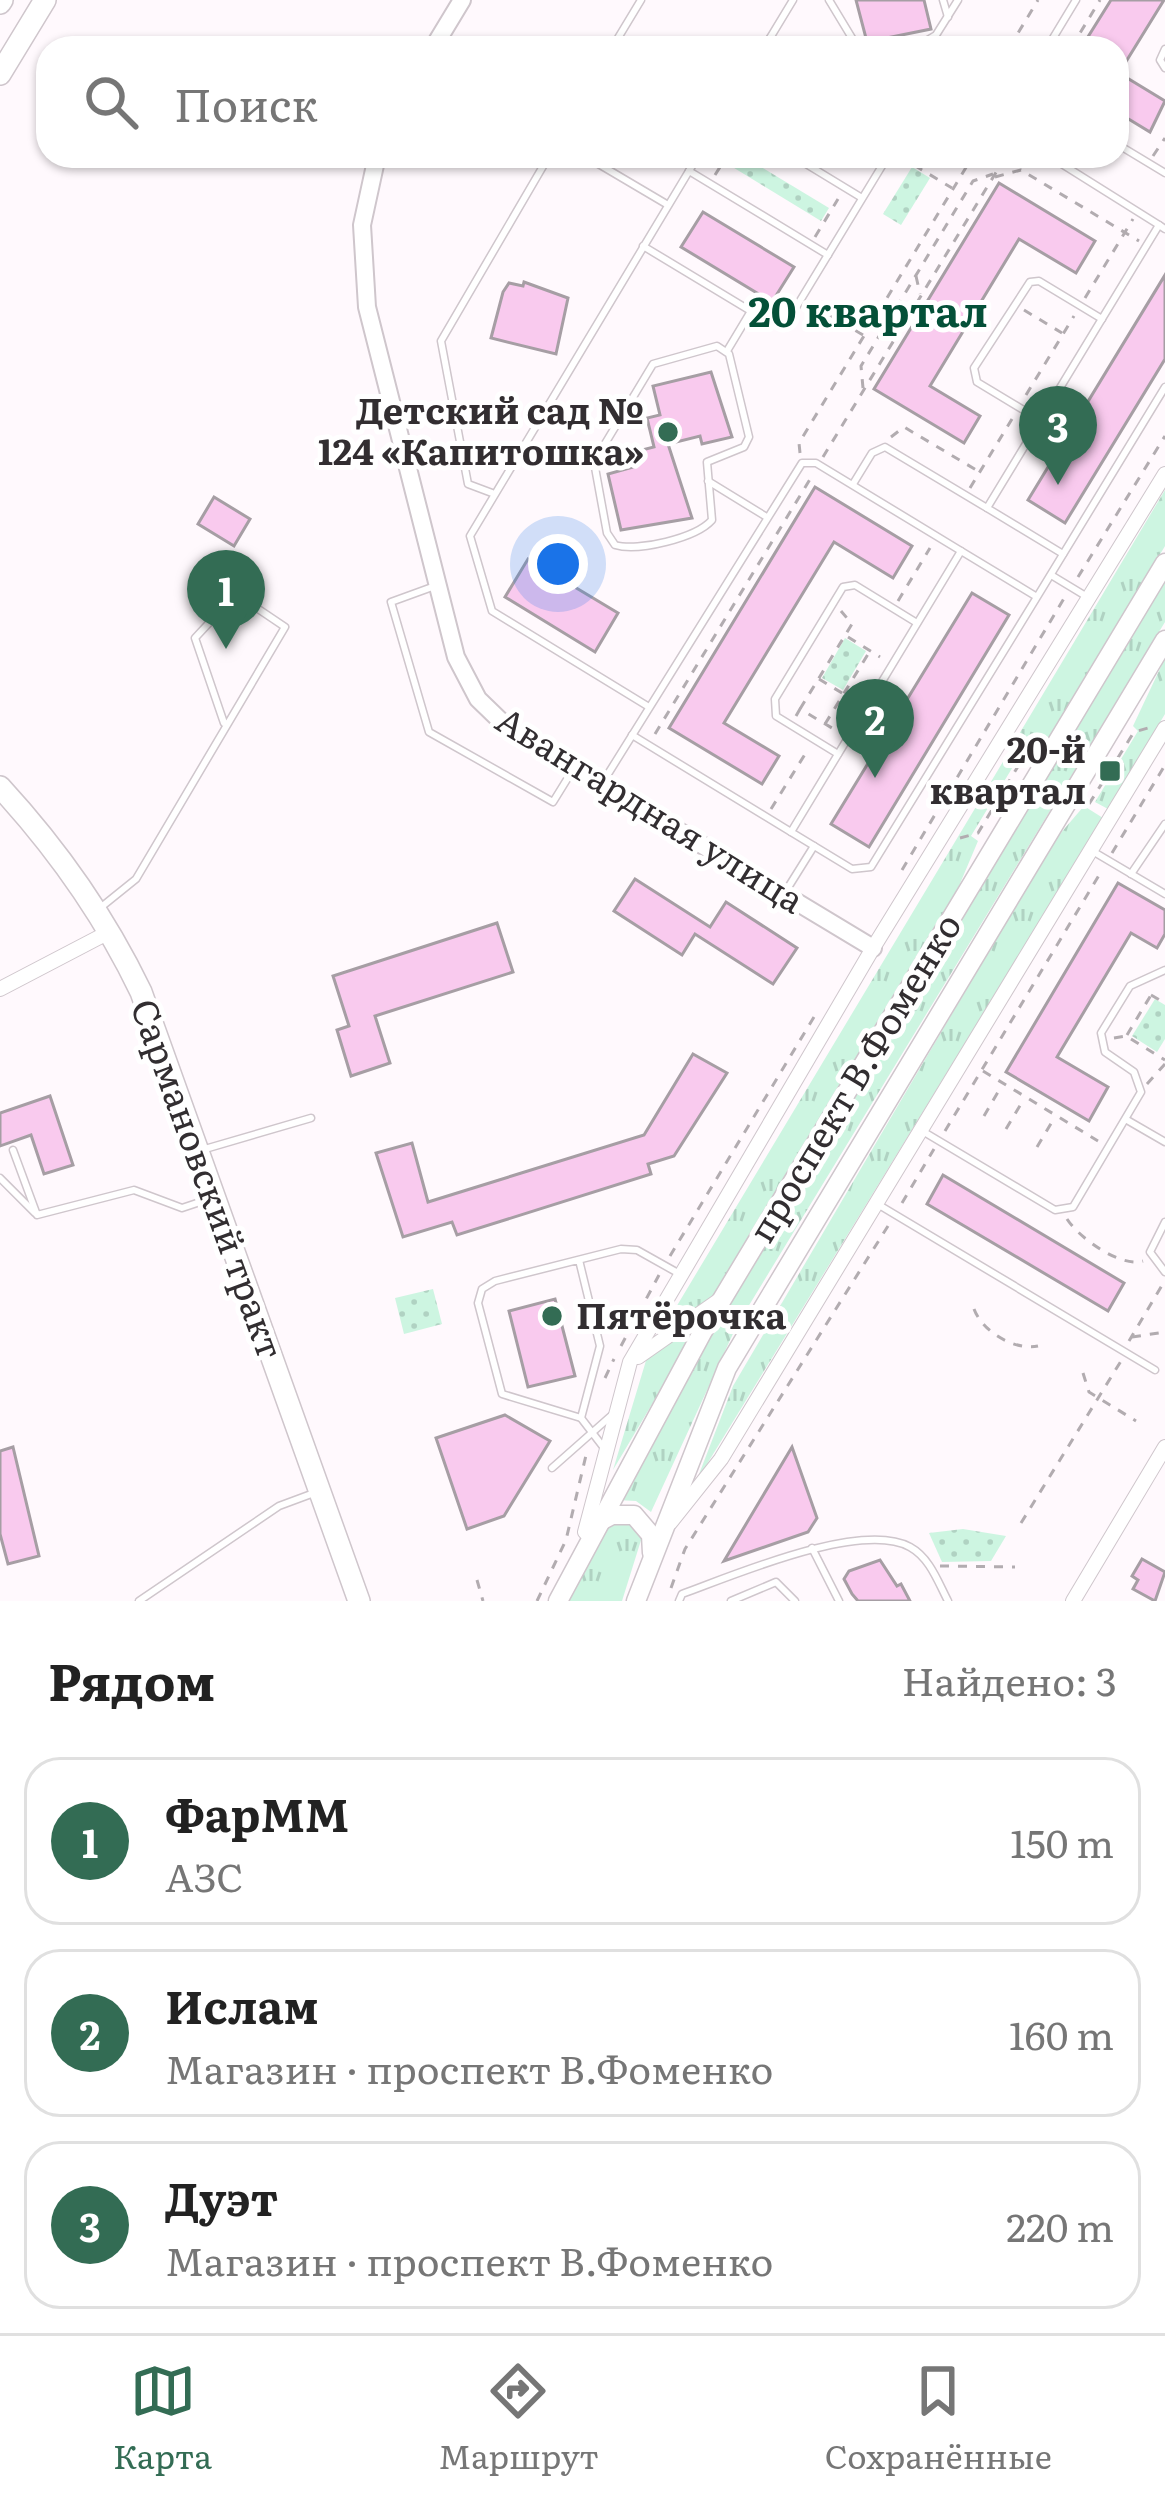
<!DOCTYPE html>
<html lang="ru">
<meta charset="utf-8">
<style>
:root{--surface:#fff;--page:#f6f6f6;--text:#222;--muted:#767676;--line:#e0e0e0;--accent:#336c54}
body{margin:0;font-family:Literata,serif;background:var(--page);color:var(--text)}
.you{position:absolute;left:558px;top:564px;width:42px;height:42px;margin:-30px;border:9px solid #fff;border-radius:50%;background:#1a73e8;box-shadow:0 0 0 18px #1a73e833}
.badge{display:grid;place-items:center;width:78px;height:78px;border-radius:50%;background:var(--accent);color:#fff;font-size:39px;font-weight:700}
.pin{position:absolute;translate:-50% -99px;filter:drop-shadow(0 3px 6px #0008)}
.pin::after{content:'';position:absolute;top:63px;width:42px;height:36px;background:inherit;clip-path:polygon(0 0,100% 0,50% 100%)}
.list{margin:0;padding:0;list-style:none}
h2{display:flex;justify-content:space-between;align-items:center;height:156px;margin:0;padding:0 48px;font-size:51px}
h2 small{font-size:39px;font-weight:400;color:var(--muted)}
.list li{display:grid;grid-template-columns:78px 1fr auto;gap:36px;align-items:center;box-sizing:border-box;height:168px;margin:0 24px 24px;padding:0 24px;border:3px solid var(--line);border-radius:36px}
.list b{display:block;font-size:45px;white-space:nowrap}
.list p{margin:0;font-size:39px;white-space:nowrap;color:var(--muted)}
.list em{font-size:39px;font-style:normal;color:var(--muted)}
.icon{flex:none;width:66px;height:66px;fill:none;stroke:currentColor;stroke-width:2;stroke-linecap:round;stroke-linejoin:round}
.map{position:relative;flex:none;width:1165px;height:1601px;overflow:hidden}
.search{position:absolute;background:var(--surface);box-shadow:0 3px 9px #0004;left:36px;right:36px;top:36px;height:132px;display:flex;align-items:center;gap:30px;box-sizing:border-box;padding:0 42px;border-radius:36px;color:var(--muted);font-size:45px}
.sheet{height:732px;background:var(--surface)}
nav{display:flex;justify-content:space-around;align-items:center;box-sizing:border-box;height:168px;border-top:3px solid var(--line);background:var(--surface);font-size:33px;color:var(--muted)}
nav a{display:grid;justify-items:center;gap:6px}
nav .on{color:var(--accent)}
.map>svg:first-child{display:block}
.grass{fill:url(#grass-tufts)}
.park{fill:url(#park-dots)}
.building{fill:#f9caee;stroke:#a69ea4;stroke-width:3}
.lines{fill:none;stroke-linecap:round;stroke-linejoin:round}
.service-casing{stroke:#cfc6cc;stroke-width:9}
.minor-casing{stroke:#cfc6cc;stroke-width:16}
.tertiary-casing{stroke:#cfc6cc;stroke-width:20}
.secondary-casing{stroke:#cfc6cc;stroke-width:21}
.primary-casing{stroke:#cfc6cc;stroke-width:24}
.path{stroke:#b2acb0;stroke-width:3;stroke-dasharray:9 9;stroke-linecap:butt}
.service{stroke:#fff;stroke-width:6}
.minor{stroke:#fff;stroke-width:14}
.tertiary{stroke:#fff;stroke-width:16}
.secondary{stroke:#fff;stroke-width:18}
.primary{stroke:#fff;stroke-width:21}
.poi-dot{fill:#336c54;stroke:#fff;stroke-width:4.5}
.labels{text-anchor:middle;stroke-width:10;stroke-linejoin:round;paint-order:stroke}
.poi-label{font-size:36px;font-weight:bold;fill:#322e31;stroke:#fff;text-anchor:end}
.street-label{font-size:36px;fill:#322e31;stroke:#fff}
.quarter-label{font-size:42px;font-weight:bold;fill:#045038;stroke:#fff}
</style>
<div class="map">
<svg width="1165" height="1601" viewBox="0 0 1165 1601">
<defs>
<pattern id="grass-tufts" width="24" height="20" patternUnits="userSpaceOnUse" patternTransform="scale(3)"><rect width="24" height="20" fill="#cdf5e1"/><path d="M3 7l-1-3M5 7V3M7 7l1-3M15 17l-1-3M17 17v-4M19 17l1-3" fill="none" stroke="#b0d2c2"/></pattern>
<pattern id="park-dots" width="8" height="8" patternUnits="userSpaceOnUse" patternTransform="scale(3)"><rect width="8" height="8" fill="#cdf5e1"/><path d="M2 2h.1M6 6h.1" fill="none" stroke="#b0d2c2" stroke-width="1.8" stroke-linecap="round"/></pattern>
</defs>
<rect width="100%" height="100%" fill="#fff9fd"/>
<g class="grass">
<path d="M 1165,490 L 1165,546 L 1051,738 L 1026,760 L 1009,751 Z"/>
<path d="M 1165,581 L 1165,622 L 737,1325 L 651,1512 L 636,1501 L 616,1500 L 698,1349 Z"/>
<path d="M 1165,658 L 1165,714 L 1108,809 L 1095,802 L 1138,731 L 1133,726 Z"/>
<path d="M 1004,760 L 1014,765 L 971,836 L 978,841 L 959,886 L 613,1470 L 648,1354 Z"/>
<path d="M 1084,806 L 1103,818 L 696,1482 L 733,1386 L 1053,842 Z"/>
<path d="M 628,1519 L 642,1537 L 622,1601 L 568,1601 L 605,1524 Z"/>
</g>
<g class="park">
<path d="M 730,156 L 743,156 L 829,208 L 821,221 L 726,163 Z"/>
<path d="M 912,167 L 930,178 L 901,225 L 883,214 Z"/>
<path d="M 845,638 L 866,651 L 843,690 L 822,678 Z"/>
<path d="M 1155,999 L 1165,1005 L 1165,1039 L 1157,1052 L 1132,1036 Z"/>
<path d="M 433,1289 L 442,1324 L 404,1334 L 395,1298 Z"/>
<path d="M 963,1529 L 1006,1536 L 991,1561 L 942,1562 L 929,1533 Z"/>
</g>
<g class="building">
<path d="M 856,0 L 924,0 L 931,29 L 867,42 Z"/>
<path d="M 1111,0 L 1164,0 L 1119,73 L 1165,101 L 1150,132 L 1117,112 L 1117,48 L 1081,48 Z"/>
<path d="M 999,183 L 1095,241 L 1076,273 L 1019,239 L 930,386 L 980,416 L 964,443 L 874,389 Z"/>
<path d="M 703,212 L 794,267 L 772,302 L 681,247 Z"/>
<path d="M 1165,275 L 1165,359 L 1065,523 L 1028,500 Z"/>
<path d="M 524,282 L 568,298 L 556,354 L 491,338 L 503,292 L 509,283 L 523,286 Z"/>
<path d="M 711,372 L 732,437 L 702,444 L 700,436 L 668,444 L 692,518 L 621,530 L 608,474 L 637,466 L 634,452 L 654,447 L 647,418 L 660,415 L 653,386 Z"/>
<path d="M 815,487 L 912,546 L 893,578 L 834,542 L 724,723 L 779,756 L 762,784 L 669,728 Z"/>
<path d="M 214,497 L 250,519 L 234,546 L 198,524 Z"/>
<path d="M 528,559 L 618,613 L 595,652 L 505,597 Z"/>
<path d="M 972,593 L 1009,615 L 869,847 L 831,824 Z"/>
<path d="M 635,879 L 710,927 L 726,902 L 797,948 L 773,984 L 695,934 L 682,955 L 614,911 Z"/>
<path d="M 1118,883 L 1165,910 L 1165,934 L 1157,948 L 1131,933 L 1057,1057 L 1108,1087 L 1089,1121 L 1006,1072 Z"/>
<path d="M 497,923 L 513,972 L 375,1016 L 390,1063 L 351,1076 L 337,1030 L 349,1026 L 333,976 Z"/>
<path d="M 693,1054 L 727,1073 L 674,1156 L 648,1164 L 651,1174 L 457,1235 L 452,1222 L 403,1237 L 376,1153 L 412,1143 L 428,1202 L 644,1135 Z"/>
<path d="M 50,1096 L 73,1165 L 44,1174 L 31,1135 L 0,1146 L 0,1113 Z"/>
<path d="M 943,1175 L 1124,1283 L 1108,1311 L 927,1204 Z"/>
<path d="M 555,1299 L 575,1376 L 528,1387 L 509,1311 Z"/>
<path d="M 505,1415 L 550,1441 L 504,1516 L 467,1529 L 436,1438 Z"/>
<path d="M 13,1447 L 39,1556 L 8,1564 L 0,1534 L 0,1451 Z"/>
<path d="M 792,1447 L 817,1518 L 808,1532 L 724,1561 Z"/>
<path d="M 1142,1559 L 1165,1572 L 1155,1601 L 1133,1589 L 1138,1580 L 1132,1576 Z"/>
<path d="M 880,1560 L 897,1586 L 901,1584 L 910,1601 L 858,1601 L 852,1594 L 844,1579 L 849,1571 Z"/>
</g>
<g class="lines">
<defs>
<g id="service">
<path d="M 829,0 L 858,48"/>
<path d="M 943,0 L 948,17"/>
<path d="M 770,38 L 786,48"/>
<path d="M 612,48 L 641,0"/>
<path d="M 764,48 L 793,0"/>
<path d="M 914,48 L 936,35 L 958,0"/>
<path d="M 1047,48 L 1076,0"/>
<path d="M 1165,49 L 1160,60 L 1165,68"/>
<path d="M 1117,144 L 1165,173"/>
<path d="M 585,156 L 668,205"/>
<path d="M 793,156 L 862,198"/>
<path d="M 1049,156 L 1159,225"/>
<path d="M 689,171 L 828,255"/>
<path d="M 643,246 L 769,322 L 792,314 L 888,156"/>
<path d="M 717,346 L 729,354 L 749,437 L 744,447 L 707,462 L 712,520 C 696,538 638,552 615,545 L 607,533 L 594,462 L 653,364 Z"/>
<path d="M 727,351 L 751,311"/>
<path d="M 396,420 L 451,406"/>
<path d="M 1040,420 L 977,382 L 974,368 L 1030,282 L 1039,281 L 1102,319"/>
<path d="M 708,481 L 765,516"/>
<path d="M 853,484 L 872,453 L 885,447 L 987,508"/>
<path d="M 492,493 L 468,484 L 441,341 L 549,156"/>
<path d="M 1063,554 L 987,508 L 1159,225 L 1165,229"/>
<path d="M 1051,575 L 1089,598"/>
<path d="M 435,586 L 391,602 L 429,732 L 553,802 L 574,768"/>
<path d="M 1037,597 L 871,867 L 852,869 L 791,832 L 961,551 L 1037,597 L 1165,387"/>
<path d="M 649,707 L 492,611 L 470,536 L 698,156"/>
<path d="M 632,735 L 791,832"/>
<path d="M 838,754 L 776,716 L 775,699 L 843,587 L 855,585 L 917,623"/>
<path d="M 603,782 L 802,463 L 816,463 L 961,551"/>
<path d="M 1094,852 L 1165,894"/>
<path d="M 1131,874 L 1165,824"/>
<path d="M 784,894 L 814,846"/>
<path d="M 100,908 L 136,879 L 285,627 L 236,594 L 195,638 L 224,723"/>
<path d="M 1127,1120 L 1165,1142"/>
<path d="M 924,1132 L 1055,1210 L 1073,1207 L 1141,1092 L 1134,1072 L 1105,1052 L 1101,1033 L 1130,986 L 1165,970"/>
<path d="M 205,1149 L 311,1118"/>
<path d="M 13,1150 L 37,1215 L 134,1190 L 182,1208 L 212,1198"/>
<path d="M 0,1178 L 35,1213"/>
<path d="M 879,1205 L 1155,1370"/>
<path d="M 1165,1222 L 1150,1252 L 1165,1272"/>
<path d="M 579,1260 L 600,1346 L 581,1418 L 502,1394 L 478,1303 L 482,1289 L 495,1281 L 621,1249 L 637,1250 L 678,1273"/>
<path d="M 581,1418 L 604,1448"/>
<path d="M 552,1468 L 612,1415"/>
<path d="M 812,1548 L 839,1601"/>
<path d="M 139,1601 L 279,1506 L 314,1493"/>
<path d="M 679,1601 L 682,1594 C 732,1576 861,1520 910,1547 C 930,1558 938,1582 948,1601"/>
<path d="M 731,1601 L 776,1582 L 795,1601"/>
</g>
<g id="minor">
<path d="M 0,989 L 111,931"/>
<path d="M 638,1357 L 718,1301"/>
<path d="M 670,1523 L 721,1459 L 1165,728"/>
<path d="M 585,1532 L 630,1362 L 873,948 L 1165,474"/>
<path d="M 1073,1601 L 1165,1447"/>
</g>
<g id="tertiary">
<path d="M 433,48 L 462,0"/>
<path d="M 377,156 L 362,225 L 367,307 L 456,657 L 478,699 L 508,728 L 873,948"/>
</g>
<g id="secondary">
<path d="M 595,1524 L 612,1515 L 634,1515 L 651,1535 L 652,1553"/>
<path d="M 558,1601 L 703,1331 L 1165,563"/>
<path d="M 636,1601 L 727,1368 L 1165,640"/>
</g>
<g id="primary">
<path d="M 0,3 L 2,0"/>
<path d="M 0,74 L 45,0"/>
<path d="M 0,787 C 58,850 104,915 141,992 L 359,1601"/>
</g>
</defs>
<use href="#service" class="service-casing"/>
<use href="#minor" class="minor-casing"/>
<use href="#tertiary" class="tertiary-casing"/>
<use href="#secondary" class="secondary-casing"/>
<use href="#primary" class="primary-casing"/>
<g class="path">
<path d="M 1009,48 L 1038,0"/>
<path d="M 1071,48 L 1100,0"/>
<path d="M 899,156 L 952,188"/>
<path d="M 962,156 L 965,168"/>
<path d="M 1018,156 L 1021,168"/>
<path d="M 1153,156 L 1165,138"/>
<path d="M 715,175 L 727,156"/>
<path d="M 995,177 L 1021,170 L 1139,241"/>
<path d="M 815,237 L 838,199"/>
<path d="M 916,276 L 920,294"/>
<path d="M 1085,298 L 1133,219"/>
<path d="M 809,303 L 863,335"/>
<path d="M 1024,310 L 1062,333"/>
<path d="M 863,388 L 861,366 L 973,181 L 993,174"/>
<path d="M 1026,395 L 1074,316"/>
<path d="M 891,437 L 904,427 L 978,471"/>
<path d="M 800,453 L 799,443 L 973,156"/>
<path d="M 823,457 L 1006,156"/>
<path d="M 970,488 L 1012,419"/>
<path d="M 1078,577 L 1165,436"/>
<path d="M 898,601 L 930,548"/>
<path d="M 848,637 L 880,657"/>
<path d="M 819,679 L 855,701"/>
<path d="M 800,709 L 852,624 L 841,611"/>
<path d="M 796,716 L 800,709 L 837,731"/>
<path d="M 825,724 L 870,651"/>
<path d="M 655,734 L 812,476"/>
<path d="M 1089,804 L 1134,732 L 1148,728"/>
<path d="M 771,809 L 807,751"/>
<path d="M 960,838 L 978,833 L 1020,763"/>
<path d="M 1112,853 L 1165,765"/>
<path d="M 902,870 L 1066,595"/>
<path d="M 1151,995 L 1165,1003"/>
<path d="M 1127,1035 L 1151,995"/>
<path d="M 1114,1038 L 1126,1036 L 1165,1060"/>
<path d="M 983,1071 L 1098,1141"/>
<path d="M 1147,1084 L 1165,1064"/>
<path d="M 984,1116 L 1002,1085"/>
<path d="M 1006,1129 L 1024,1099"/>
<path d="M 945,1131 L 1101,872"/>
<path d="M 1037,1147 L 1055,1117"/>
<path d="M 902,1203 L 934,1149"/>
<path d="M 1067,1219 C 1079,1238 1121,1268 1143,1261"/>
<path d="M 670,1256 L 817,1012"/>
<path d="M 974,1309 C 982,1331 1014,1351 1038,1346"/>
<path d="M 1132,1337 L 1165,1332"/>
<path d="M 1129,1341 L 1164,1282"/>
<path d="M 621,1346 L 659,1275"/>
<path d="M 1083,1373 L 1089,1392 L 1136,1421"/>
<path d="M 605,1378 L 614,1359"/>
<path d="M 1021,1523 L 1121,1361"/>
<path d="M 940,1566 L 1015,1567"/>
<path d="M 477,1580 L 483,1601"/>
<path d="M 671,1588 L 685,1549 L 888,1226"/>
<path d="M 537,1601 L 566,1540 L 587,1451"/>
</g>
<use href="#service" class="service"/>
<use href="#minor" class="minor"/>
<use href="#tertiary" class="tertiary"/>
<use href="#secondary" class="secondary"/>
<use href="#primary" class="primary"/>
</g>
<g class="poi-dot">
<circle cx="668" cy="432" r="12"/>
<rect x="1098" y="759" width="24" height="24" rx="6"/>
<circle cx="552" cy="1316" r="12"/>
</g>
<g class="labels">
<g class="poi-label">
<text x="644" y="424">Детский сад №<tspan x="644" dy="41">124 «Капитошка»</tspan></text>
<text x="1086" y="763">20-й<tspan x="1086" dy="41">квартал</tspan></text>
<text x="576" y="1329" text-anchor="start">Пятёрочка</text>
</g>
<g class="street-label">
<text transform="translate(650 810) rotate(32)" y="13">Авангардная улица</text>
<text transform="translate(855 1078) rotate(-59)" y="13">проспект В.Фоменко</text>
<text transform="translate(207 1179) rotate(70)" y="13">Сармановский тракт</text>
</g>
<g class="quarter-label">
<text x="868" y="327">20 квартал</text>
</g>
</g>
</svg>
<div class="you"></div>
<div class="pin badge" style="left:226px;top:649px">1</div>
<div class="pin badge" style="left:875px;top:778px">2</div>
<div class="pin badge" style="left:1058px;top:485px">3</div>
<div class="search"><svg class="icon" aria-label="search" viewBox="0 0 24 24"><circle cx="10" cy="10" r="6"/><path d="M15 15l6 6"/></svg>Поиск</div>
</div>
<section class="sheet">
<h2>Рядом<small>Найдено: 3</small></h2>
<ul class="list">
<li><span class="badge">1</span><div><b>ФарММ</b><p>АЗС</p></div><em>150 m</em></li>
<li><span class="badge">2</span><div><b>Ислам</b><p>Магазин · проспект В.Фоменко</p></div><em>160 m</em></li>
<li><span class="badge">3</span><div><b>Дуэт</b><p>Магазин · проспект В.Фоменко</p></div><em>220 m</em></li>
</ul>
</section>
<nav>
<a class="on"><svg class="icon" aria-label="map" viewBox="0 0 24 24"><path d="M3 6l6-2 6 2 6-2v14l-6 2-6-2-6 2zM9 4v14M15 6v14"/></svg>Карта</a>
<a><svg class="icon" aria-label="directions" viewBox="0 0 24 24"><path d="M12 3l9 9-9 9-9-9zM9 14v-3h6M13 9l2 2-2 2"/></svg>Маршрут</a>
<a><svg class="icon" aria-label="saved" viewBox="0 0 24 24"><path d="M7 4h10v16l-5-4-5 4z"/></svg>Сохранённые</a>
</nav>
